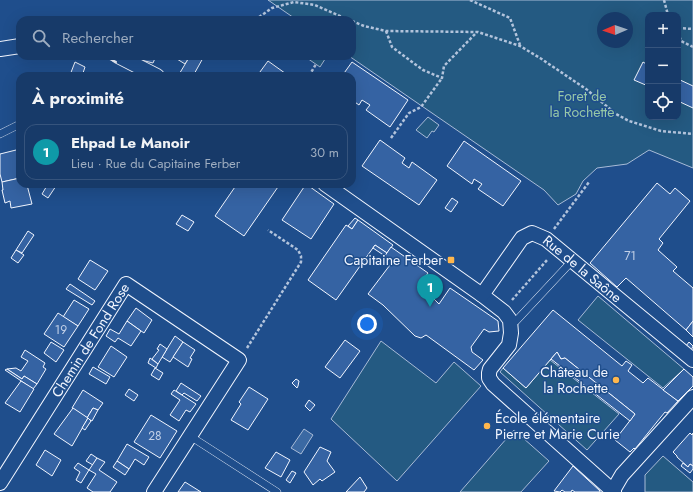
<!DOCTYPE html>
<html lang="fr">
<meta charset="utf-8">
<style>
:root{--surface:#173a69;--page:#244571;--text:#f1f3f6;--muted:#9eadc0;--line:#36547d;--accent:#8abfa5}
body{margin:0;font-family:Jost,sans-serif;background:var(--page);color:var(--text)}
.controls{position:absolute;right:12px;top:12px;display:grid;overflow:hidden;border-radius:8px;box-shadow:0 4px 16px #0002}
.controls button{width:36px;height:36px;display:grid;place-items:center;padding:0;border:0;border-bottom:1px solid var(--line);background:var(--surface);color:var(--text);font:20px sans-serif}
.compass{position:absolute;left:597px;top:12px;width:36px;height:36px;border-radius:50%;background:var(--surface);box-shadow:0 4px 16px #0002;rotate:268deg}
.you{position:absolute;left:367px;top:324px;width:14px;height:14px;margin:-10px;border:3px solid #fff;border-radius:50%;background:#1a73e8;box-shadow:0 0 0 6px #1a73e833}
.badge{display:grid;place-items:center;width:26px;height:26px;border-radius:50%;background:var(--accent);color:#fff;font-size:13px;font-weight:700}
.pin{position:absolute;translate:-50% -33px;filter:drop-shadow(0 1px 2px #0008)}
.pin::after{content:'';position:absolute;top:21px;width:14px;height:12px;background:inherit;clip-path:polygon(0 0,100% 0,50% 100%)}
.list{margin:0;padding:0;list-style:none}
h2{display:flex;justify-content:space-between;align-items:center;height:52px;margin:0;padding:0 16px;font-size:17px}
h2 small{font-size:13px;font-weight:400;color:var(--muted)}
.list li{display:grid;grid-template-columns:26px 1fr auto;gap:12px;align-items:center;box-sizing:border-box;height:56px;margin:0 8px 8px;padding:0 8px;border:1px solid var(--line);border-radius:12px}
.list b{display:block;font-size:15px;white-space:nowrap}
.list p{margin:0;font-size:13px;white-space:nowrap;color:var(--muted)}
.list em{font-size:13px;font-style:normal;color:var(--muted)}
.icon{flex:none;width:22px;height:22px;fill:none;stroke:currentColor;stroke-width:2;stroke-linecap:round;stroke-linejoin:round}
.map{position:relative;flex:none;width:693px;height:492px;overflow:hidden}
.search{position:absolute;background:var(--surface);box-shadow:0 4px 16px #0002;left:16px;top:16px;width:340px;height:44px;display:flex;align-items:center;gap:10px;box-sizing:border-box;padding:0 14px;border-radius:12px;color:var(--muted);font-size:15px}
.panel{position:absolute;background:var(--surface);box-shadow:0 4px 16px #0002;left:16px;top:72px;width:340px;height:116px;border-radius:12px}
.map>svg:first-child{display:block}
.green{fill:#245a82;stroke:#a8bbd7;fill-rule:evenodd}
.water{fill:#3b69a3;stroke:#a8bbd7}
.building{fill:#3563a3;stroke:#f2f6ff}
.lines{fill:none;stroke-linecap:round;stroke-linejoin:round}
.lane-casing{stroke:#f2f6ff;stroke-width:8}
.street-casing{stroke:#f2f6ff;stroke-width:16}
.path{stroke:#b3c4dc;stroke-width:2.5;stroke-dasharray:3 2;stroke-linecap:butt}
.lane{stroke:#1f4e8c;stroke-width:7}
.street{stroke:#1f4e8c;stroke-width:14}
.wall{stroke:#f2f6ff;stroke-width:2}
.poi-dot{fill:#ffb74d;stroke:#1f4e8c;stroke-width:1.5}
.labels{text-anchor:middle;stroke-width:3;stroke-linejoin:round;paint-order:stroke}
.number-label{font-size:12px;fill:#c3d1e8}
.park-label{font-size:14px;fill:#97c8a6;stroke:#1f4e8c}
.poi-label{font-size:14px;fill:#f2f6ff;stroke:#1f4e8c;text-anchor:end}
.street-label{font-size:14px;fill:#f2f6ff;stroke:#1f4e8c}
</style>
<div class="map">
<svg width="693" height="492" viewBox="0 0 693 492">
<rect width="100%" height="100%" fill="#1f4e8c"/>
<g class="green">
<path d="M 268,0 L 693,0 L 693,168 L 649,150 L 627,164 L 597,168 L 583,181 L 576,194 L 558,205 L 544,190 L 349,56 L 352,56 L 352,20 L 297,20 ZM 648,15 L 678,15 L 678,117 L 648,117 ZM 603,18 L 627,18 L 627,42 L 603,42 Z"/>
<path d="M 304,56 L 327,56 L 320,67 Z"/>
<path d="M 428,117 L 439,125 L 434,132 L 432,131 L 427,138 L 416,130 Z"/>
<path d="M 598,296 L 684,369 L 663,388 L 578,320 Z"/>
<path d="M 381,341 L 436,383 L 454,362 L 481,386 L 397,481 L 331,419 Z"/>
<path d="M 550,360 L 619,414 L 587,450 L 500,372 L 503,368 L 526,388 Z"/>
<path d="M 514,430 L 549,461 L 521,492 L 460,492 Z"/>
<path d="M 663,456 L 693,482 L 693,492 L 645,492 L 645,475 Z"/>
</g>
<path class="water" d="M 304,429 L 313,435 L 301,454 L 291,448 Z"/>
<g class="building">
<path d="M 133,56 L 156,56 L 153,63 L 141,60 Z"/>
<path d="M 178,56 L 190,56 L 185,64 L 177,59 Z"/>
<path d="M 190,56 L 200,56 L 203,58 L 193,76 L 178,76 Z"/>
<path d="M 268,61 L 289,76 L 257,76 Z"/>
<path d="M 75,62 L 85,67 L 82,76 L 70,75 Z"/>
<path d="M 352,62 L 408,100 L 390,127 L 366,110 L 370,105 L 362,100 L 359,105 L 352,100 L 352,76 L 342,76 Z"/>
<path d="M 643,62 L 648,65 L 648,86 L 634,80 Z"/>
<path d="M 678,79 L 693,86 L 693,108 L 678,101 Z"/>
<path d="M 380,140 L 405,158 L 402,163 L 409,168 L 412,162 L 437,180 L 419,205 L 362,166 Z"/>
<path d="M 464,141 L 521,181 L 503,206 L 478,189 L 482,184 L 474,179 L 472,184 L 447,166 Z"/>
<path d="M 20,149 L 20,178 L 2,182 L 0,174 L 0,154 Z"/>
<path d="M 20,178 L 20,184 L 27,185 L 32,204 L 11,208 L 10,201 L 5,203 L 2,190 L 3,190 L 2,182 Z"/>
<path d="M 657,183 L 670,194 L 675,188 L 690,201 L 659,239 L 663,243 L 658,250 L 677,267 L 673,271 L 693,288 L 693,321 L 686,330 L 626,278 L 617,287 L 590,263 Z"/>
<path d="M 48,184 L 53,184 L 56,186 L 48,198 L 42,194 Z"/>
<path d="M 237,184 L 280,184 L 244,236 L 215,216 Z"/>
<path d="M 306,184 L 334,204 L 311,239 L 282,220 Z"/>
<path d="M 452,198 L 458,202 L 451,212 L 445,208 Z"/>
<path d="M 182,215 L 194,222 L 188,231 L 176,224 Z"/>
<path d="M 355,218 L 358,220 L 352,229 L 348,226 Z"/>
<path d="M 358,220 L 393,245 L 387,253 L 375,245 L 336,300 L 308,280 L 346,225 L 352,229 Z"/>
<path d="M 28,231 L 34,235 L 22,253 L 16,250 Z"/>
<path d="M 375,245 L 387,253 L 385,256 L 373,248 Z"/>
<path d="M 391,247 L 428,273 L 426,276 L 430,282 L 434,299 L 439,304 L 450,288 L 498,321 L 499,331 L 489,332 L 484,329 L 471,347 L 472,352 L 483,360 L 474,370 L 426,335 L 421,338 L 415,336 L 383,305 L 368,294 L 390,265 L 382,260 Z"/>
<path d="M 16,250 L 24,255 L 18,263 L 11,258 Z"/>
<path d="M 90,260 L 108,271 L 95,290 L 78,279 Z"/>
<path d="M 70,284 L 95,301 L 92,305 L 66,289 Z"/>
<path d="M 74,300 L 89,309 L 78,326 L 63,317 Z"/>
<path d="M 136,308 L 152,320 L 144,333 L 127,321 Z"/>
<path d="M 553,310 L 622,366 L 626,361 L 632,365 L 628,371 L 643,383 L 648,378 L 678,401 L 667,413 L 665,412 L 635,449 L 634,448 L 630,452 L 615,440 L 635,414 L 565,358 L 561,359 L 557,352 L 526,388 L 503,368 Z"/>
<path d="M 58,313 L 78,326 L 64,347 L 44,334 Z"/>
<path d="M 127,321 L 141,331 L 131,346 L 118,338 L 115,342 L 106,336 L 110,329 L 119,334 Z"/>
<path d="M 693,321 L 693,337 L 686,330 Z"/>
<path d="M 175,336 L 183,342 L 170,362 L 162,357 Z"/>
<path d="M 345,340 L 360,351 L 340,378 L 325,367 Z"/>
<path d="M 51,342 L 64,350 L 56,362 L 44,353 Z"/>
<path d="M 183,342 L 195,350 L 190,358 L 192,359 L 188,367 L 173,357 Z"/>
<path d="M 689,342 L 693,346 L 691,351 L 686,346 Z"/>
<path d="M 160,344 L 167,349 L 158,364 L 152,359 L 159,350 L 157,349 Z"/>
<path d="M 111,346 L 127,357 L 114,377 L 98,367 Z"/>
<path d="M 25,350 L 45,363 L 43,367 L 46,369 L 37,384 L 24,376 L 22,379 L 7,369 L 16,368 L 21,371 L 28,361 L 21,357 Z"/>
<path d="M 557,352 L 561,359 L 565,358 L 635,414 L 630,421 L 551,359 Z"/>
<path d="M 150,358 L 158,364 L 156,368 L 148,363 Z"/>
<path d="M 93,367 L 110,377 L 106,384 L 89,374 Z"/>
<path d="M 155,368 L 163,373 L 159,380 L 151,375 Z"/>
<path d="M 7,369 L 22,379 L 24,376 L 37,384 L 33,389 L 5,370 Z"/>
<path d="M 684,369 L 693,377 L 693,386 L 678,401 L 663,390 Z"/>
<path d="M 296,379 L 299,381 L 298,386 L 297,388 L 292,383 Z"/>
<path d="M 21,381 L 34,389 L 20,412 L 5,403 Z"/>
<path d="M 181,383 L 201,396 L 197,401 L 184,393 L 182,395 L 176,391 Z"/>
<path d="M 249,387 L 268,399 L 248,430 L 231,420 L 241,404 L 239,402 Z"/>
<path d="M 129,389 L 138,395 L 134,401 L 125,395 Z"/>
<path d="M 83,390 L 103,403 L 98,410 L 93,408 L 87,418 L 72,408 Z"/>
<path d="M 174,390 L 196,404 L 190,412 L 186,410 L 179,421 L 170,415 L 180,400 L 171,394 Z"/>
<path d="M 309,400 L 315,405 L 310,411 L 305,406 Z"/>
<path d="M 73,408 L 88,418 L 72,446 L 54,434 Z"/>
<path d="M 93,408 L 98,410 L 92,421 L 87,418 Z"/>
<path d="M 151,415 L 177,431 L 160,458 L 134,442 Z"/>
<path d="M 88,418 L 91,421 L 85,430 L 82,428 Z"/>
<path d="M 690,433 L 692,435 L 693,433 L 693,466 L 690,464 L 688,467 L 677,457 L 677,456 L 673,452 Z"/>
<path d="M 127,444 L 149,457 L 144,465 L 135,459 L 129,469 L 117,461 Z"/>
<path d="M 320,447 L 331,452 L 327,461 L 335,472 L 322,481 L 320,479 L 313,485 L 304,472 Z"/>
<path d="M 45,450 L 61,460 L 52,476 L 36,465 Z"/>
<path d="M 276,452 L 290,460 L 281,477 L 265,468 Z"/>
<path d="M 91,454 L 97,458 L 93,465 L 86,461 Z"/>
<path d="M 97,458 L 105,462 L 99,470 L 117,482 L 110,492 L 93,492 L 87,488 L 96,474 L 89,470 Z"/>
<path d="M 117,461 L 129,469 L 125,475 L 113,467 Z"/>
<path d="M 78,463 L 89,470 L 81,483 L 76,480 L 80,472 L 74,468 Z"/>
<path d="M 683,463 L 688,467 L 690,464 L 693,466 L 693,469 L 690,473 L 681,466 Z"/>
<path d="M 573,466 L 600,491 L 600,492 L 575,492 L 572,490 L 571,492 L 565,492 L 562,490 L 560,492 L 554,491 Z"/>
<path d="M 292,471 L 296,473 L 290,483 L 286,480 Z"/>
<path d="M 360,477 L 367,488 L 364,492 L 346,492 Z"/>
<path d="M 185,482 L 201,492 L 178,492 Z"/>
</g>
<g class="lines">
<defs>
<g id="lane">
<path d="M 0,134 L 20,124"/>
<path d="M 510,323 L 516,321 L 572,261"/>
<path d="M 190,436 L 277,492"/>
</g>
<g id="street">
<path d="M 0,49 L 20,46"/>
<path d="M 118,56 L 157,76"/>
<path d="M 325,184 L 482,295 L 504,312 L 510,320 L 511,333 L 509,345 L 490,369 L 489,373 L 489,378 L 493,384 L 614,492"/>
<path id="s1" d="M 482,295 L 522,238 L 532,233 L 546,239 L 693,360"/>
<path id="s2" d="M 0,483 L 126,284 L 239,360 L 154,492"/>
<path d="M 612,492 L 622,475 L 693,397"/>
</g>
</defs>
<use href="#lane" class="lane-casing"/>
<use href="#street" class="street-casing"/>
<g class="path">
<path d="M 470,0 L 510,18 L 520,45"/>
<path d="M 664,0 L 668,15"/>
<path d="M 255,20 L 272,8 L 294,2 L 315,5 L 349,20"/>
<path d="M 352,21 L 364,26 L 386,31 L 478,32 L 520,46 L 540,58 L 586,89 L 616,114 L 629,121 L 661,131 L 693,134"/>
<path d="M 678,28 L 693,29"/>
<path d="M 386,31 L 392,47 L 423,70 L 442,78 L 444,66 L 477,32"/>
<path d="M 678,32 L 681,41 L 693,47"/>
<path d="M 309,76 L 316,64"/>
<path d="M 391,138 L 409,113 L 421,107 L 442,78"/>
<path d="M 554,229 L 589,182"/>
<path d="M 512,300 L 548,259"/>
<path d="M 247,348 L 301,262 L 301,256 L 298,250 L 268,230"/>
</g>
<use href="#lane" class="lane"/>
<use href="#street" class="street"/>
<path class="wall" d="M 104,56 L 116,62"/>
</g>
<g class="poi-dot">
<rect x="447" y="256" width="8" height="8" rx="2"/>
<circle cx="616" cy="380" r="4"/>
<circle cx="487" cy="426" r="4"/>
</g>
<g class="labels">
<g class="number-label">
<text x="630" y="260">71</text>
<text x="61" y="334">19</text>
<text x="155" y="440">28</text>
</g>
<g class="park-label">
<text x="582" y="101">Foret de<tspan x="582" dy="16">la Rochette</tspan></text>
</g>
<g class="poi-label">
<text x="443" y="265">Capitaine Ferber</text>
<text x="608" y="377">Château de<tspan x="608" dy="16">la Rochette</tspan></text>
<text x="495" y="423" text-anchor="start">École élémentaire<tspan x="495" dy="16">Pierre et Marie Curie</tspan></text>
</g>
<g class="street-label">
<text dy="5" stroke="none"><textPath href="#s1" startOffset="143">Rue de la Saône</textPath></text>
<text dy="5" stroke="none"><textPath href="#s2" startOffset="169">Chemin de Fond Rose</textPath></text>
</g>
</g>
</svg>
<div class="controls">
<button>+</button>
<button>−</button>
<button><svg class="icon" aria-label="locate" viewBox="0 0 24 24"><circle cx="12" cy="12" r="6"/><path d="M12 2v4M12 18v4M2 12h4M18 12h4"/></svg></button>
</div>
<svg class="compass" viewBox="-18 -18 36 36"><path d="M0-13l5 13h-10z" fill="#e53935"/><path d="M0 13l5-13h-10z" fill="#9eadc0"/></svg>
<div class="you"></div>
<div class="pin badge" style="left:430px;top:307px;background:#0f9aa8">1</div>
<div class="search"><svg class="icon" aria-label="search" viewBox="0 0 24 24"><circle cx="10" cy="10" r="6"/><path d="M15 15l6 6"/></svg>Rechercher</div>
<section class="panel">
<h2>À proximité<small></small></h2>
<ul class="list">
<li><span class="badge" style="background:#0f9aa8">1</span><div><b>Ehpad Le Manoir</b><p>Lieu · Rue du Capitaine Ferber</p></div><em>30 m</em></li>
</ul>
</section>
</div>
